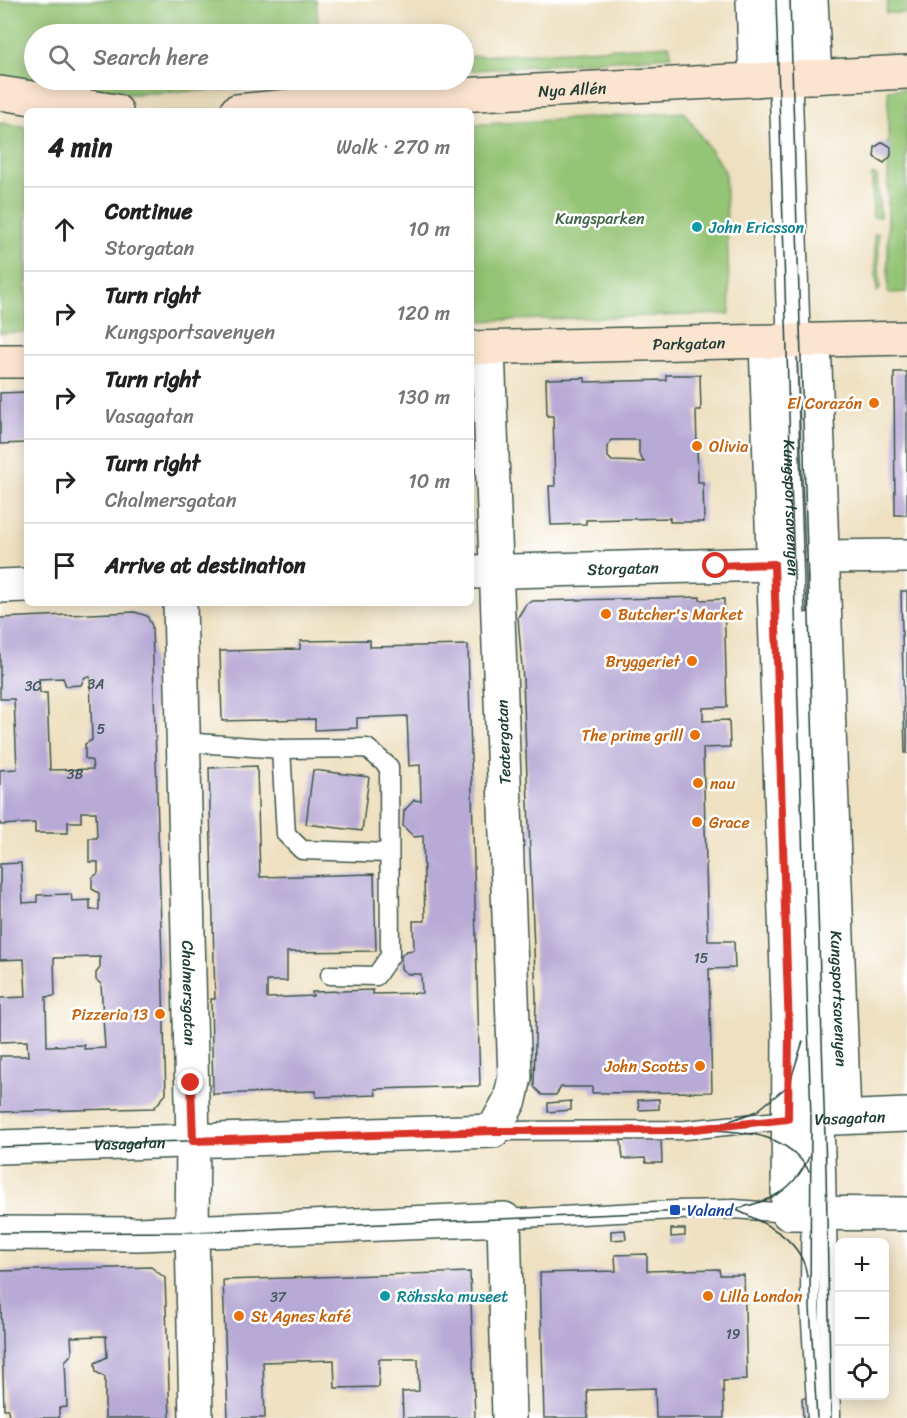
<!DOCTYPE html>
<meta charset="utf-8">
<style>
:root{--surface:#fff;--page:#f6f6f6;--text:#222;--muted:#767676;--line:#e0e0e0}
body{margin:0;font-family:Sriracha,sans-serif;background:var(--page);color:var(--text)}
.controls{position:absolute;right:18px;bottom:18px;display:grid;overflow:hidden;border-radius:9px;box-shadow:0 3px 15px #0003}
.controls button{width:54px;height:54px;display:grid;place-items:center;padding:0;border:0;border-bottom:2px solid var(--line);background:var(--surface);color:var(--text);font:30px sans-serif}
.stop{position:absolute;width:18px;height:18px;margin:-14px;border:4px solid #d93025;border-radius:50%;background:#fff}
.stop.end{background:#d93025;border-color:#fff;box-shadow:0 2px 6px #0008}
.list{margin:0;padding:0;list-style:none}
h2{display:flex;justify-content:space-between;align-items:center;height:78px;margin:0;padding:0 24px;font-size:26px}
h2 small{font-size:20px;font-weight:400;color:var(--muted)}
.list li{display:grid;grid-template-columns:39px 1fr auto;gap:18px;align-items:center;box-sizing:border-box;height:84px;padding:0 24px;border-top:2px solid var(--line)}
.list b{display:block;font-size:22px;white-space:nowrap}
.list p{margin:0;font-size:20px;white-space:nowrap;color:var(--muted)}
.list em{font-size:20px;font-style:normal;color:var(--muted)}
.icon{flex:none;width:33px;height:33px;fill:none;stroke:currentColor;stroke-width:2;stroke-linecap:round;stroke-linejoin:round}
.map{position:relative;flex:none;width:907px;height:1418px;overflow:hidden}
.search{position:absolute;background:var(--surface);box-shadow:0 3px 15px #0003;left:24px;top:24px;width:450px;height:66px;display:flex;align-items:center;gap:15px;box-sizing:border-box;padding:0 21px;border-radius:33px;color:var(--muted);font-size:22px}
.panel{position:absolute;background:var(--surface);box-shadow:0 3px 15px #0003;left:24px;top:108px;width:450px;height:498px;border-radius:9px}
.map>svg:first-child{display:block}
.green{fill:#94c474;stroke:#5a8054;stroke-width:1.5}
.building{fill:#b8aad6;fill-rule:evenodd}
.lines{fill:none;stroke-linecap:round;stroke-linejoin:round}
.lane-casing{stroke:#3e5549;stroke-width:21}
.street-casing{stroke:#3e5549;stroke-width:36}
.secondary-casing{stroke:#3e5549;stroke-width:36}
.lane{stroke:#fff;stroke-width:18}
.street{stroke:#fff;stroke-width:33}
.secondary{stroke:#fce5d0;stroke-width:33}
.tram{stroke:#1f3d34;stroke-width:1.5}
.route{stroke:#d93025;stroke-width:8}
.culture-dot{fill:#0f9aa8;stroke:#fff;stroke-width:2}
.food-dot{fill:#e8710a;stroke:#fff;stroke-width:2}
.transit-dot{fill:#1a4fb4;stroke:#fff;stroke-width:2}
.labels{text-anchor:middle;stroke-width:5;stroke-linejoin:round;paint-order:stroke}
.number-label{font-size:14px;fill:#45585c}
.street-label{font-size:16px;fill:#1f3d34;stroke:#fff}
.park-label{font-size:16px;fill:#426647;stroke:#fff}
.culture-label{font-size:16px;fill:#0d838f;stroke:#fff;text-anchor:start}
.food-label{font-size:16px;fill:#c56008;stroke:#fff;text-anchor:start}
.transit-label{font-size:16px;fill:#164399;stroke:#fff;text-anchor:start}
</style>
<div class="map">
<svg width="907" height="1418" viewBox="0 0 907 1418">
<rect width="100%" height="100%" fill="#fff"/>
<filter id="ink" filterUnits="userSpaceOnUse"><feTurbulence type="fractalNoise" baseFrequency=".0167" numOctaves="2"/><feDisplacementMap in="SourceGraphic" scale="12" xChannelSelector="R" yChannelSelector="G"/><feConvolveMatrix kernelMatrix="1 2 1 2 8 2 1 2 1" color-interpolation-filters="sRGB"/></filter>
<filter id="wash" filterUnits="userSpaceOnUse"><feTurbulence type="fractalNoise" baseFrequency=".008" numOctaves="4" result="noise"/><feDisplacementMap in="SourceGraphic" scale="24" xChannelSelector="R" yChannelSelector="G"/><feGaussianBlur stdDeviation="1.35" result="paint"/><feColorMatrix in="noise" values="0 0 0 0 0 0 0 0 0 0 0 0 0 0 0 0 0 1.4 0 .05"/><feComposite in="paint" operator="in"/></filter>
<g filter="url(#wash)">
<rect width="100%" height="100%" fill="#eee0c0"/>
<g class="green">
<path d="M 0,0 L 316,0 L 319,34 L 34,34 L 34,80 L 306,80 L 294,86 L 112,95 L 0,81 Z"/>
<path d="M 888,0 L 907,0 L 907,13 L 886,13 Z"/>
<path d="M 669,45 L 672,56 L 464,71 L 464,57 Z"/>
<path d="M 907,89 L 907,292 L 888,293 L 888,90 Z"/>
<path d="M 684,112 L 725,171 L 730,314 L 471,321 L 471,125 Z"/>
<path d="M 0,123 L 27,127 L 27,332 L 0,333 Z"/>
<path d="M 872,174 L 877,176 L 880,217 L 873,217 Z"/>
<path d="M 878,233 L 880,289 L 877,292 L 874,234 Z"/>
</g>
<g id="blocks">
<g class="building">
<path d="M 883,142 L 891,147 L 891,156 L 884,163 L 874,157 L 875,147 Z"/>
<path d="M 894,372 L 907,372 L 907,515 L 895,515 Z"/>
<path d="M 666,375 L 700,375 L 701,410 L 696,410 L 698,482 L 703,482 L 704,522 L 670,522 L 670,518 L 586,520 L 586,524 L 551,525 L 549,486 L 555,486 L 553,416 L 547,416 L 546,379 L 585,378 L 585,382 L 666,380 ZM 611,440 L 639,440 L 639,454 L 644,462 L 612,461 L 608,457 L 608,446 Z"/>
<path d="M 27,392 L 27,443 L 0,444 L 0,393 Z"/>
<path d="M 901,591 L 907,591 L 907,753 L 905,753 Z"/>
<path d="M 700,597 L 700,600 L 724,599 L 727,707 L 703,708 L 703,721 L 729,720 L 730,747 L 703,748 L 708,941 L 734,941 L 735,968 L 709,969 L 712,1092 L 592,1093 L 592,1087 L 561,1087 L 556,1095 L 542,1095 L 534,1087 L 536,998 L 523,680 L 518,617 L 526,604 L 533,601 Z"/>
<path d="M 135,612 L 147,616 L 152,626 L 166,1094 L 154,1108 L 0,1112 L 0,1056 L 28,1056 L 27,1041 L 0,1042 L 0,998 L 26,997 L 24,959 L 0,960 L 0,864 L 21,863 L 23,903 L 37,902 L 37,895 L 71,894 L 72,901 L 90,900 L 90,910 L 99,910 L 99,893 L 92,889 L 92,878 L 98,873 L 98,862 L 89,862 L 89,838 L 97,838 L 96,812 L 81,812 L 81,822 L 68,822 L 68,833 L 35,833 L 35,823 L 0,825 L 0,770 L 17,769 L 14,699 L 0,699 L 0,618 ZM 85,677 L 90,677 L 92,740 L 85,744 L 85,758 L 92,761 L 93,769 L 50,770 L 47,693 L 40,693 L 39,679 L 63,678 L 66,686 L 81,685 ZM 100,957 L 100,968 L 96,973 L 96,980 L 101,984 L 105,1048 L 84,1049 L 84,1045 L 47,1046 L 46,997 L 55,996 L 54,958 Z"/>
<path d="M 370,640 L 370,647 L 468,645 L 480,1086 L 375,1089 L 376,1095 L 347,1096 L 316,1097 L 316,1091 L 213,1094 L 211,999 L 215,999 L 209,768 L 257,766 L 260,877 L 374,874 L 376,951 L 287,952 L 287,981 L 267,981 L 267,998 L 313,996 L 312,992 L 373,990 L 373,994 L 422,993 L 421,974 L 408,974 L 401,969 L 401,956 L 406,951 L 414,950 L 413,921 L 425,921 L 423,836 L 414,837 L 403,826 L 404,811 L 414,800 L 421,801 L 420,765 L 409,766 L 407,716 L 357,718 L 357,728 L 315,730 L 315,719 L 222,721 L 220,651 L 300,649 L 300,641 Z"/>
<path d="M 313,770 L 369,777 L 362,831 L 306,824 Z"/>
<path d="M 659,1099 L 659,1109 L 639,1110 L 638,1100 Z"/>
<path d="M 571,1101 L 571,1110 L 548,1112 L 548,1103 Z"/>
<path d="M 661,1138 L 662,1163 L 646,1163 L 645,1158 L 623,1159 L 621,1140 Z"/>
<path d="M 671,1229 L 685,1229 L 685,1236 L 671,1237 Z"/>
<path d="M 625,1230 L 626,1239 L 611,1240 L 611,1231 Z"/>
<path d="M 647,1254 L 647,1271 L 719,1269 L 720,1275 L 744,1275 L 747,1380 L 723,1381 L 724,1418 L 656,1418 L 655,1388 L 587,1390 L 588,1418 L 544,1418 L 540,1273 L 616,1271 L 615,1255 Z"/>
<path d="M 151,1267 L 165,1278 L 170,1418 L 105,1418 L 105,1377 L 96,1372 L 95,1363 L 107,1357 L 106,1336 L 71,1337 L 72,1354 L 65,1361 L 67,1407 L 59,1408 L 59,1418 L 9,1418 L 8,1409 L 4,1409 L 0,1271 Z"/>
<path d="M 470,1272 L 475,1418 L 403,1418 L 402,1392 L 419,1391 L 418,1359 L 379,1359 L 379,1387 L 335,1388 L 334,1360 L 263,1362 L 265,1418 L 228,1418 L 223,1280 Z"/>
<path d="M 802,1398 L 808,1398 L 809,1418 L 803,1418 Z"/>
</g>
</g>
</g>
<g filter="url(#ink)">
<use href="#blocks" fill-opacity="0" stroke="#3e5549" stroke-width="1.5"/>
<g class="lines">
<defs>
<g id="lane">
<path id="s1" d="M 776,0 L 811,1119 L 810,1307 L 817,1418"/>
<path d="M 790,0 L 801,349"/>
<path d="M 808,622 L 826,1170 L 831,1418"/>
<path d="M 183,742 L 281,749 L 367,748 L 389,767 L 390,956 L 376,976 L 330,975"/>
<path d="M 281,749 L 286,834 L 302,850 L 389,853"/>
<path d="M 493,1131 L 686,1130 L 788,1120"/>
<path d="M 504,1219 L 675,1210 L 734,1209 L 788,1213"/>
</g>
<g id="street">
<path d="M 753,0 L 756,80"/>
<path d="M 811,0 L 815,77"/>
<path id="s2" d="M 814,341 L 844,1117"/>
<path d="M 766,342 L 789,1033 L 788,1213 L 907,1214"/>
<path d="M 822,557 L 907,556"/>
<path id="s3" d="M 471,572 L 774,564"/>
<path d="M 0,586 L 27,585"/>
<path id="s4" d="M 180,603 L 193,1141 L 192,1232 L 196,1418"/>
<path id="s5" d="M 788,1120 L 907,1115"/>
<path id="s6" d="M 0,1147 L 493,1131 L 510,1100 L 515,1077 L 488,348"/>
<path d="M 0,1233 L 138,1234 L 504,1219 L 509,1418"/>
</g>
<g id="secondary">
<path d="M 0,93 L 116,111"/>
<path id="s7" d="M 237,111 L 340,101 L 907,72"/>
<path id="s8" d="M 471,348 L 907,338"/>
<path d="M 0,361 L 27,361"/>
</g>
</defs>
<use href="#lane" class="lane-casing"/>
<use href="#street" class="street-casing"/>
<use href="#secondary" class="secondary-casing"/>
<use href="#lane" class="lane"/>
<use href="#street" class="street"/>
<use href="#secondary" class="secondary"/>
<g class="tram">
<path d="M 776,0 L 811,1119 L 810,1307 L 817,1418"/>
<path d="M 790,0 L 826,1170 L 831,1418"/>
<path d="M 712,1130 C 750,1132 788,1135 809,1171"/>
<path d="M 0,1147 L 493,1131 L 686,1130 L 719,1125 L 757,1111 L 789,1085 L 803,1041"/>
<path d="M 734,1209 C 765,1223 803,1239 807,1277"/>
<path d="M 0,1233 L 192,1232 L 734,1209 C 769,1202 793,1192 809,1157"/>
</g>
</g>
</g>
<g class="lines" filter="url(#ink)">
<path class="route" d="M 191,1083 L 193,1141 L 493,1131 L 686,1130 L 788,1119 L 789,1033 L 774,564 L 716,566"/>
</g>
<g class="culture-dot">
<circle cx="697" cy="227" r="6"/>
<circle cx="385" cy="1296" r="6"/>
</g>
<g class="food-dot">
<circle cx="874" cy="403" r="6"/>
<circle cx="697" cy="446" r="6"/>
<circle cx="606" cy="614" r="6"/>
<circle cx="692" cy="661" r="6"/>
<circle cx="695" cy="735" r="6"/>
<circle cx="698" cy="783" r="6"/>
<circle cx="697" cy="822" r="6"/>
<circle cx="160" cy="1014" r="6"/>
<circle cx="700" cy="1066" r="6"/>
<circle cx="708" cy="1296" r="6"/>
<circle cx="239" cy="1316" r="6"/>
</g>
<rect class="transit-dot" x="669" y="1204" width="12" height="12" rx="3"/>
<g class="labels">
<g class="number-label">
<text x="96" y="689">3A</text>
<text x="33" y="691">3C</text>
<text x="101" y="734">5</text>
<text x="75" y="779">3B</text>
<text x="701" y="963">15</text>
<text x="278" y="1302">37</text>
<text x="733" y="1339">19</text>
</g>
<g class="street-label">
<text dy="6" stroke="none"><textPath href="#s7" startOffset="336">Nya Allén</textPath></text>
<text dy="6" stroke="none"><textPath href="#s8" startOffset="218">Parkgatan</textPath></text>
<text dy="6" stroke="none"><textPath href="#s1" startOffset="508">Kungsportsavenyen</textPath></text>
<text dy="6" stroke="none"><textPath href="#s3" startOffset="152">Storgatan</textPath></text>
<text transform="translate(503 742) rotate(-92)" y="6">Teatergatan</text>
<text dy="6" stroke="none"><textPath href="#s4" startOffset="390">Chalmersgatan</textPath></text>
<text dy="6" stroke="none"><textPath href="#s2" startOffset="658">Kungsportsavenyen</textPath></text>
<text dy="6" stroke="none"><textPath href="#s5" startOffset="62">Vasagatan</textPath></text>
<text dy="6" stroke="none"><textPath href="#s6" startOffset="130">Vasagatan</textPath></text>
</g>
<g class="park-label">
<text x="600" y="224">Kungsparken</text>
</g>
<g class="culture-label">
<text x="709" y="233">John Ericsson</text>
<text x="397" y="1302">Röhsska museet</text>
</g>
<g class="food-label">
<text x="862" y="409" text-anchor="end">El Corazón</text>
<text x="709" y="452">Olivia</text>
<text x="618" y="620">Butcher's Market</text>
<text x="680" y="667" text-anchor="end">Bryggeriet</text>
<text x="683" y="741" text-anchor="end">The prime grill</text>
<text x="710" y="789">nau</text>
<text x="709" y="828">Grace</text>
<text x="148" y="1020" text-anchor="end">Pizzeria 13</text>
<text x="688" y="1072" text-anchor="end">John Scotts</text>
<text x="720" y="1302">Lilla London</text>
<text x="251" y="1322">St Agnes kafé</text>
</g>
<g class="transit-label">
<text x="687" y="1216">Valand</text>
</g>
</g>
</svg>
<div class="controls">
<button>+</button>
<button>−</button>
<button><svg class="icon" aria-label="locate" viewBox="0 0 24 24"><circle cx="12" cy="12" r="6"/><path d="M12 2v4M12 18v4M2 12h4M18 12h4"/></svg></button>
</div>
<div class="stop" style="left:716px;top:566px"></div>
<div class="stop end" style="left:191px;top:1083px"></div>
<div class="search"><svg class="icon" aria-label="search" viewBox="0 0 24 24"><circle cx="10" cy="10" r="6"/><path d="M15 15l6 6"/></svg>Search here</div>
<section class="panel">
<h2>4 min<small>Walk · 270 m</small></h2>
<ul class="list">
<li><svg class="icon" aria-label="ahead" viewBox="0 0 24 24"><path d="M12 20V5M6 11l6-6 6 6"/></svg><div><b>Continue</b><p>Storgatan</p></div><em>10 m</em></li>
<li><svg class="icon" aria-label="right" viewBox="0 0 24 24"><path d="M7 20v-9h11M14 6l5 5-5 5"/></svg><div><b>Turn right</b><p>Kungsportsavenyen</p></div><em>120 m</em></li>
<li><svg class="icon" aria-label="right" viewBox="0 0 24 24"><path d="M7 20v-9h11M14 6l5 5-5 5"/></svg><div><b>Turn right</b><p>Vasagatan</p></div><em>130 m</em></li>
<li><svg class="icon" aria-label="right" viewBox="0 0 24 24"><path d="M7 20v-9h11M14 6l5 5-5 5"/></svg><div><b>Turn right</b><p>Chalmersgatan</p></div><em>10 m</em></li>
<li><svg class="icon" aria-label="arrive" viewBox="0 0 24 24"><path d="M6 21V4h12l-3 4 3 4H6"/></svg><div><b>Arrive at destination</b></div></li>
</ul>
</section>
</div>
